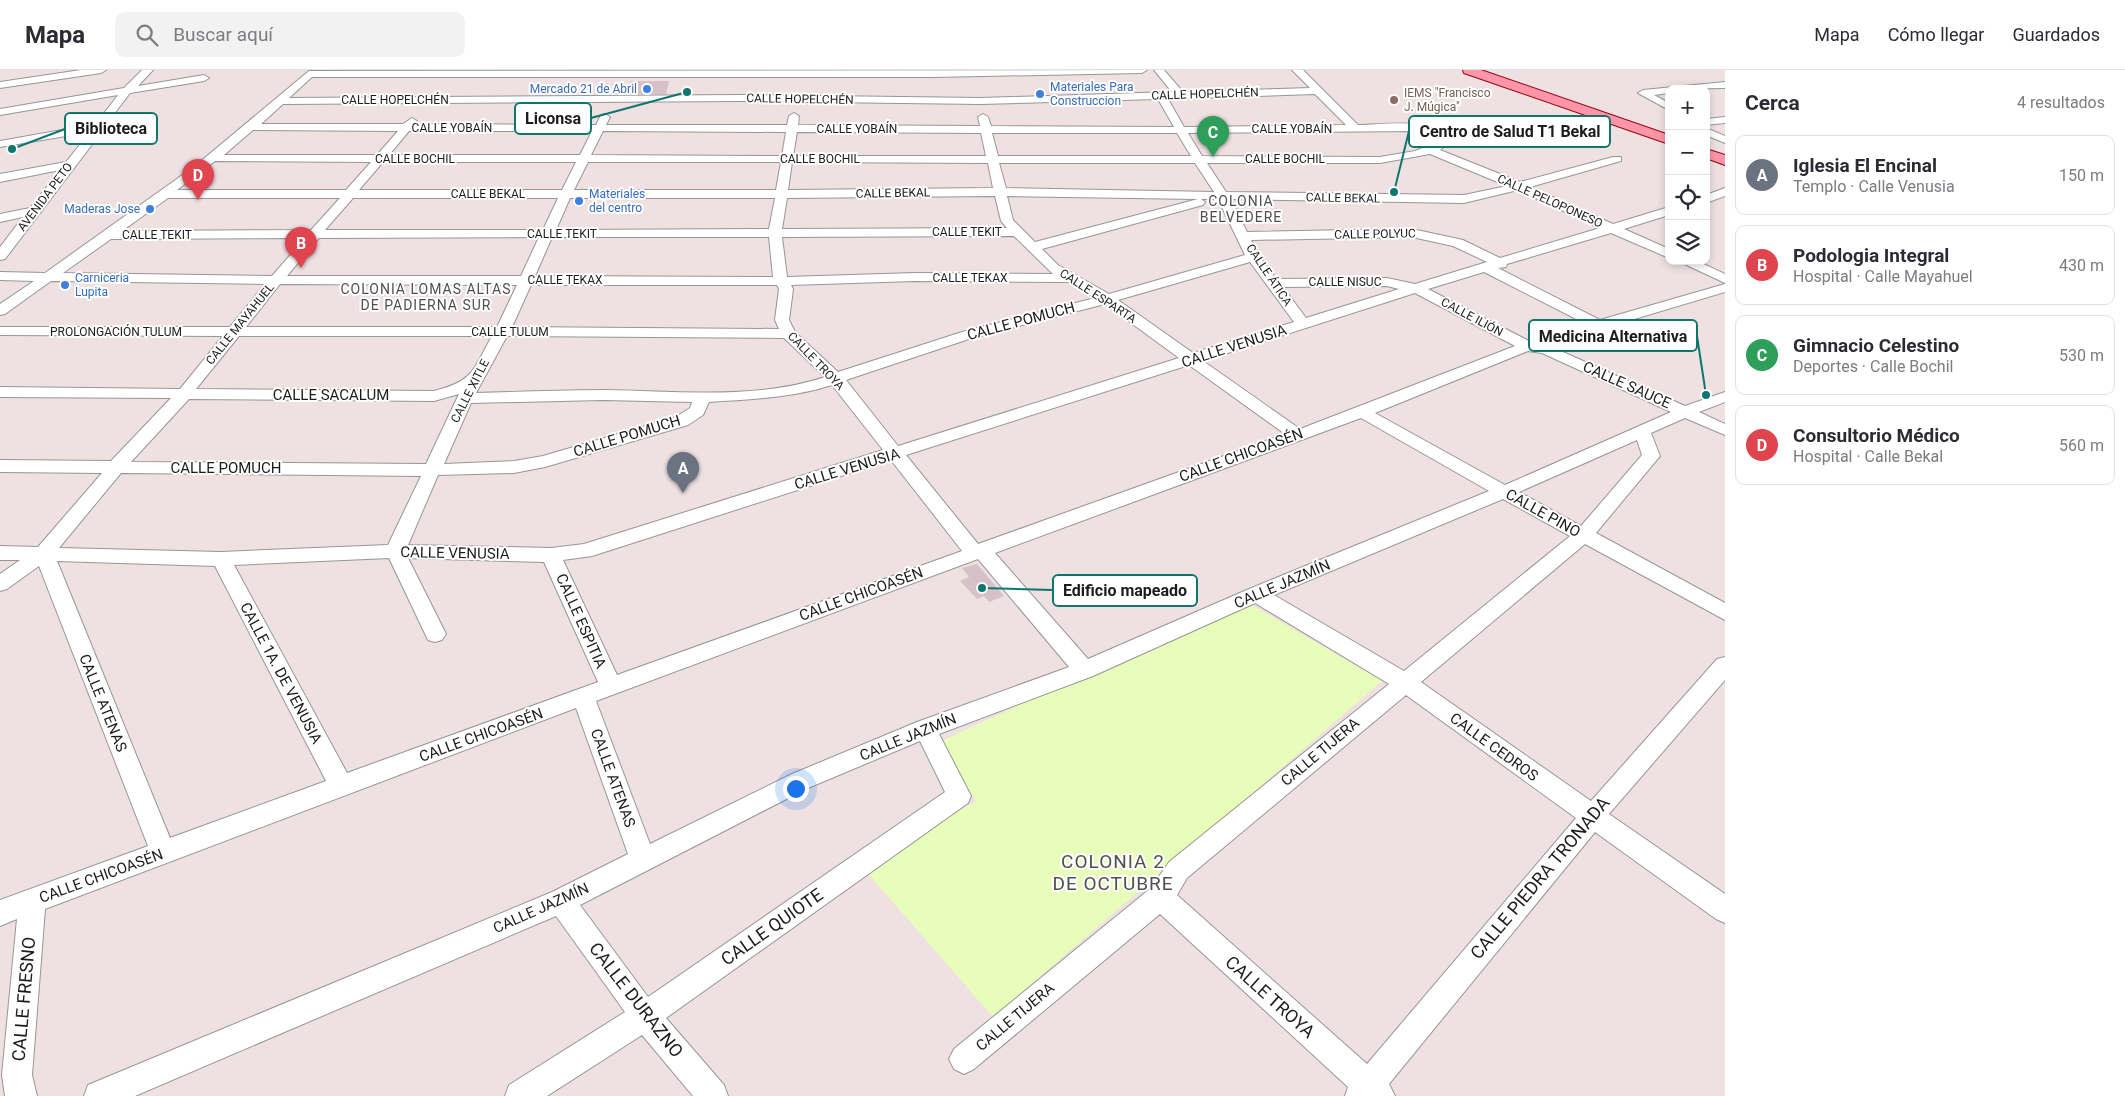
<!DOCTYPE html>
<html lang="es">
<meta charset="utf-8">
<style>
:root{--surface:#fff;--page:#f2f2f3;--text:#2b2b33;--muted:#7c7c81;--line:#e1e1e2;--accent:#d93025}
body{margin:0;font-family:Roboto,sans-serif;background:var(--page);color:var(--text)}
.controls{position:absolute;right:15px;top:15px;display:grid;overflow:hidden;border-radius:10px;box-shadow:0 2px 8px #0003}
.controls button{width:45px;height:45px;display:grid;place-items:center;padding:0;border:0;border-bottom:1px solid var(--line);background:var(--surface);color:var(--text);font:25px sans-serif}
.you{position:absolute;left:795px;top:718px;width:18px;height:18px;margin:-12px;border:4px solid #fff;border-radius:50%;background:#1a73e8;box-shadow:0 0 0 8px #1a73e833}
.badge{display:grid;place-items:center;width:32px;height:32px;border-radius:50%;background:var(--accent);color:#fff;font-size:16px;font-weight:700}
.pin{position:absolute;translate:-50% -41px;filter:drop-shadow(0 1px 2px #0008)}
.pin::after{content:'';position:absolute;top:26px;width:18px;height:15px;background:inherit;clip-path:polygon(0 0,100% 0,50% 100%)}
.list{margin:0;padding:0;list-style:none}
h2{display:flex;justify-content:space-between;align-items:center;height:65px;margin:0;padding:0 20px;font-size:21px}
h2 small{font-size:16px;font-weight:400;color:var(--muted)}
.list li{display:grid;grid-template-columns:32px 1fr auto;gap:15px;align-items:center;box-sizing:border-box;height:80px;margin:0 10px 10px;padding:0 10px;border:1px solid var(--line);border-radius:10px}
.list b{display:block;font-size:19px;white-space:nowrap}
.list p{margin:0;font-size:16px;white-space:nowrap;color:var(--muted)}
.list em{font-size:16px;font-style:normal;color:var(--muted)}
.icon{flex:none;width:28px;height:28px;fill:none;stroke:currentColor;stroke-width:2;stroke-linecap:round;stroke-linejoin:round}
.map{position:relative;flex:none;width:1725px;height:1026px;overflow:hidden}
header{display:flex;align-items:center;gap:30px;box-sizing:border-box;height:70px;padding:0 25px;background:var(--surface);border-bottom:1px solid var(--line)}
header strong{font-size:24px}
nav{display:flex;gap:28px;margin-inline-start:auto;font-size:18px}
.search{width:350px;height:45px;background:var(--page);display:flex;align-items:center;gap:12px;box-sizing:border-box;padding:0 18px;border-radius:10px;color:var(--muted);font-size:19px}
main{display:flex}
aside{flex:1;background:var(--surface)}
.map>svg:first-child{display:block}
.park{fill:#e7fdb9}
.building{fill:#d5c1c7}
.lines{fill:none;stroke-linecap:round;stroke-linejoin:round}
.minor-casing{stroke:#969696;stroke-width:2}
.major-casing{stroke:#94000c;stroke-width:2}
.minor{fill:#fff;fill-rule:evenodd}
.major{fill:#ff95a8;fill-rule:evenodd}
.shop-dot{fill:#3f7fe0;stroke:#fff;stroke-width:2}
.education-dot{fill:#8d6e63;stroke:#fff;stroke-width:2}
.labels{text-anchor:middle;stroke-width:4;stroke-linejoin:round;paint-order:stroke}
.far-shop-label{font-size:12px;fill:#366cbe;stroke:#fff;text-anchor:start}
.far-education-label{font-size:12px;fill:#785e54;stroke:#fff;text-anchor:start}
.far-street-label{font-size:12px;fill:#1c1c1c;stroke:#fff}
.far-neighbourhood-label{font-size:14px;letter-spacing:1px;fill:#4f4f4f;stroke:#fff}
.street-label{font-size:15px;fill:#1c1c1c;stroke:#fff}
.near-street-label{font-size:18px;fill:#1c1c1c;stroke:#fff}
.near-neighbourhood-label{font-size:19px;letter-spacing:1px;fill:#4f4f4f;stroke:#fff}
.leader{fill:none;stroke:#0f766e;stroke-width:2}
.callout-dot{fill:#0f766e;stroke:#fff;stroke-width:2}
.callout{fill:#fff;stroke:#0f766e;stroke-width:2}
.callout-label{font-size:16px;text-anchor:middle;font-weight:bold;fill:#1c1c1c}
</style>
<header>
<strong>Mapa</strong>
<div class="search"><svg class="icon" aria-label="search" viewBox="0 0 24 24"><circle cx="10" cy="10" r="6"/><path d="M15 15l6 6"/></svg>Buscar aquí</div>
<nav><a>Mapa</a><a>Cómo llegar</a><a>Guardados</a></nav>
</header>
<main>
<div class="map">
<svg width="1725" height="1026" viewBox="0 0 1725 1026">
<rect width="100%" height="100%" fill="#efe1e2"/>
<path class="park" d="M 1245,531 L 1382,611 L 993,947 L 864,799 L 976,731 L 937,673 Z"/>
<g class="building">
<path d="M 631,11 L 669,11 L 666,24 L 625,24 Z"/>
<path d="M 977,494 L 1004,526 L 989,532 L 984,526 L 977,529 L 960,511 L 969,507 L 962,498 Z"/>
</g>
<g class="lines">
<defs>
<g id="minor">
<path d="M 81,0 L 106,0 L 101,3 L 0,18 L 0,12 Z"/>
<path d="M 142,0 L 153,0 L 138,16 L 204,5 L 209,8 L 204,11 L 130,23 L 108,52 L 139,47 L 144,50 L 143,52 L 103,60 L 5,189 L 0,190 L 0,177 L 23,147 L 0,152 L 0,144 L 30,138 L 60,100 L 0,112 L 0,104 L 66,92 L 90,62 L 0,77 L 0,71 L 96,54 L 118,25 L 0,45 L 0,39 L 124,18 Z"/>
<path d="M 1147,0 L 1142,3 L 933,7 L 312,7 L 289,28 L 740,25 L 981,28 L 1172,22 L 1154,0 L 1164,0 L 1183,22 L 1310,18 L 1292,0 L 1303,0 L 1358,55 C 1385,55 1428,46 1447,69 L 1446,75 L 1440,80 L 1520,112 L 1613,87 L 1621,87 L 1621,91 L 1530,117 L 1613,154 L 1669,137 L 1669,145 L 1624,159 L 1669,179 L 1669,188 L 1611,163 L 1507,194 L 1506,197 L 1498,198 L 1600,250 L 1725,214 L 1725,222 L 1547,275 L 1685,336 L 1725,322 L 1725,332 L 1699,342 L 1725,354 L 1725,365 L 1685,348 L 1651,363 L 1660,386 L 1596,463 L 1725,533 L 1725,550 L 1585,474 L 1421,612 L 1591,731 L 1717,589 L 1725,587 L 1725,610 L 1609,744 L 1725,824 L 1725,853 L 1716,849 L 1595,762 L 1389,1014 L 1395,1026 L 1345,1026 L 1348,1017 L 1160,844 L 974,999 L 964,1004 L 954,999 L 949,989 L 954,979 L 1151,818 L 1169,792 L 1389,614 L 1255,533 L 1093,606 L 939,664 L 971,726 L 968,733 L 666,948 L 724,1015 L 728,1026 L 693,1026 L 642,965 L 547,1026 L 505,1026 L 509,1015 L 625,942 L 556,846 L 135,1026 L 84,1026 L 88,1015 L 552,822 L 628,784 L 576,638 L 45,839 L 32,1005 L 37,1026 L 5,1026 L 2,1005 L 17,849 L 0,856 L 0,830 L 148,776 L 39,496 L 7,519 L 0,521 L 0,504 L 20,490 L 0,490 L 0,476 L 38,477 L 102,403 L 0,402 L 0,390 L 111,391 L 171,328 L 0,327 L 0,317 L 180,319 L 223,266 L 0,265 L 0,257 L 230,257 L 265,214 L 51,211 L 5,244 L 0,245 L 0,234 L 34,211 L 0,210 L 0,202 L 45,203 L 195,96 L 309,1 ZM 1315,24 L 1346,55 L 1184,57 L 1168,29 ZM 1158,29 L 1174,57 L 991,56 L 988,47 L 983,44 L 978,47 L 980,56 L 798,55 L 799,46 L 794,43 L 789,46 L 787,55 L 606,55 L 610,47 L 605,44 L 601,45 L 596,55 L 415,54 L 417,51 L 412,48 L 403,54 L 261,54 L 283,34 L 740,31 L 981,34 ZM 253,60 L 398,61 L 377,85 L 224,85 ZM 409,61 L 592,61 L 580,85 L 389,85 ZM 603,61 L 786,62 L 782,86 L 591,85 ZM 1420,61 L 1435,70 L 1435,73 L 1415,81 L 1380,87 L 1202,86 L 1188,63 ZM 797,62 L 981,63 L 986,86 L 793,86 ZM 992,63 L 1177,63 L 1191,86 L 998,86 ZM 1430,84 L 1507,116 L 1464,125 L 1226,122 L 1207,93 L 1380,93 ZM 215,91 L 371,92 L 346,120 L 177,120 ZM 383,92 L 576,92 L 562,120 L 359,120 ZM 588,92 L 781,92 L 776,120 L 574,120 ZM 792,92 L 988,93 L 993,118 L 788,120 ZM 999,93 L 1195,93 L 1214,122 L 1006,118 ZM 1518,120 L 1600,158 L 1500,188 L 1463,170 L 1412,159 L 1247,162 L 1231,129 L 1464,133 ZM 995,126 L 1001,151 L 1007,158 L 782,159 L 787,128 ZM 1007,126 L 1198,129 L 1035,172 L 1013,150 ZM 168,128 L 340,128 L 311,160 L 122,161 ZM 353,128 L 558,128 L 543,160 L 325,160 ZM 570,128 L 775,128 L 769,159 L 556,160 ZM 1201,129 L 1218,129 L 1245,185 L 1109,224 L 1058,195 L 1042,179 L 1203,135 L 1205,132 ZM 1014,166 L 1053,204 L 915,203 L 787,207 L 782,167 ZM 539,167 L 521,206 L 287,206 L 319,168 ZM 552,167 L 769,167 L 773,207 L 535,206 ZM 1412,167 L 1453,176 L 1487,192 L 1415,214 L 1387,208 L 1276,209 L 1259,186 L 1251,170 ZM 305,168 L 272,206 L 63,203 L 111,169 ZM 1250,192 L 1294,252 L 1193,283 L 1118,230 ZM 1484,202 L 1586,254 L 1529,271 L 1428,219 ZM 915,211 L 1068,212 L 1095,228 L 962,262 L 838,302 L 795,262 L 789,250 L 793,219 L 791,215 ZM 280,214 L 517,215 L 497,257 L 246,257 ZM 531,215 L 777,215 L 779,219 L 775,250 L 779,259 L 512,257 ZM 1387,216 L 1399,219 L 1306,248 L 1283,217 ZM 1415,223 L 1515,276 L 1300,359 L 1203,291 ZM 1105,234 L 1179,288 L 898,376 L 846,310 L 972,268 ZM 239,266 L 492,266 C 473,300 474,311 434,321 L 196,319 ZM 507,266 L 784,268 L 825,307 C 755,330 677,321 605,320 C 562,320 519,322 476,323 ZM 1528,281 L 1542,283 L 1671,342 L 1505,415 L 1375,343 ZM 1189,295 L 1285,364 L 978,474 L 906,385 ZM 832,315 L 883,380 L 584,474 L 551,478 L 408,475 L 438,405 L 514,403 L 545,397 L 688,355 L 703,345 L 709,332 C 751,329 792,328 832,315 ZM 459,324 L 426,394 L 131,392 L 189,329 L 434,331 ZM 603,330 L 692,332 L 690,338 L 676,347 L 543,386 L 514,391 L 444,394 L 471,333 ZM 1361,348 L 1489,421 L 1249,519 L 1088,589 L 995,483 ZM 1637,370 L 1642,385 L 1581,456 L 1519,422 ZM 891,390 L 962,481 L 617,605 L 563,490 L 592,486 ZM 121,403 L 421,406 L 388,475 L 221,482 L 59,478 ZM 1503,429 L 1570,466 L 1404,601 L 1274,525 ZM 389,488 L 428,570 L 435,572 L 442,570 L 446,564 L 408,488 L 544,492 L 598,612 L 347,703 L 234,495 ZM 978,489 L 1069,597 L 917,652 L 792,704 L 650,774 L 596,631 ZM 57,491 L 215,496 L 326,711 L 170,768 ZM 1406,625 L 1576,748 L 1367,994 L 1177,825 L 1187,808 ZM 920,671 L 945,722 L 648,927 L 580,835 L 808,718 Z"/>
<path d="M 1725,12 L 1725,18 L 1669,19 L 1669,23 L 1654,25 L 1669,33 L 1669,40 L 1638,23 L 1643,20 Z"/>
<path d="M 1725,47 L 1725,53 L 1706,55 L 1706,49 Z"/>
<path d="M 1706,58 L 1725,66 L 1725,73 L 1706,65 Z"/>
<path d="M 1725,118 L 1725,126 L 1706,133 L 1706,125 Z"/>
<path d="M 1678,191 L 1697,191 L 1725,204 L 1725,213 Z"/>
</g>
<g id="major">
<path d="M 1463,0 L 1481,0 L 1669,65 L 1669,74 L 1464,3 Z"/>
<path d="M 1706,79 L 1725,85 L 1725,95 L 1706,88 Z"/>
</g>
</defs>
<use href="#minor" class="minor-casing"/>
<use href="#major" class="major-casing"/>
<use href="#minor" class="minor"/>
<use href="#major" class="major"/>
</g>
<g class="shop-dot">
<circle cx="647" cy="19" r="5"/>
<circle cx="1040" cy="24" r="5"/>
<circle cx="579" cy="131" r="5"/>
<circle cx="150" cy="139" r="5"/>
<circle cx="65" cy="215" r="5"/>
</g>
<circle class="education-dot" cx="1394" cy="30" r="5"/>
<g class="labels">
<g class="far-shop-label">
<text x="1050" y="21">Materiales Para<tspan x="1050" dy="14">Construccion</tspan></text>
<text x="637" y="23" text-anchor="end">Mercado 21 de Abril</text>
<text x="589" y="128">Materiales<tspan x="589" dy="14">del centro</tspan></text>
<text x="140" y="143" text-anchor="end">Maderas Jose</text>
<text x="75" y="212">Carniceria<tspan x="75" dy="14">Lupita</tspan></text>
</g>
<g class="far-education-label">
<text x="1404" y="27">IEMS "Francisco<tspan x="1404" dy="14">J. Múgica"</tspan></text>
</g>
<g class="far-street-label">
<text transform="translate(1205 24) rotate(-2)" y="4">CALLE HOPELCHÉN</text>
<text transform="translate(800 29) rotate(1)" y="4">CALLE HOPELCHÉN</text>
<text x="395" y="34">CALLE HOPELCHÉN</text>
<text x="452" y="62">CALLE YOBAÍN</text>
<text x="857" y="63">CALLE YOBAÍN</text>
<text x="1292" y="63">CALLE YOBAÍN</text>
<text x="415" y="93">CALLE BOCHIL</text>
<text x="820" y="93">CALLE BOCHIL</text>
<text x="1285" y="93">CALLE BOCHIL</text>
<text transform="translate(893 123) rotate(-1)" y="4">CALLE BEKAL</text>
<text x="488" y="128">CALLE BEKAL</text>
<text transform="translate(45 127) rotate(-53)" y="4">AVENIDA PETO</text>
<text transform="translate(1343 128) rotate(1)" y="4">CALLE BEKAL</text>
<text transform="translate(1550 131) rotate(24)" y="4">CALLE PELOPONESO</text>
<text x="967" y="166">CALLE TEKIT</text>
<text x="562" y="168">CALLE TEKIT</text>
<text transform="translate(1375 164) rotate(-1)" y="4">CALLE POLYUC</text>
<text x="157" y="169">CALLE TEKIT</text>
<text transform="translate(1269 205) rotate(56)" y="4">CALLE ÁTICA</text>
<text x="970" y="212">CALLE TEKAX</text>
<text x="565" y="214">CALLE TEKAX</text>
<text x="1345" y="216">CALLE NISUC</text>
<text transform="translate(1098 226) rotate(33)" y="4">CALLE ESPARTA</text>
<text transform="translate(1472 247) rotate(28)" y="4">CALLE ILIÓN</text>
<text transform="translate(240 254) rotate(-51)" y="4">CALLE MAYAHUEL</text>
<text x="116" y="266">PROLONGACIÓN TULUM</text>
<text x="510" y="266">CALLE TULUM</text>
<text transform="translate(816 291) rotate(46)" y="4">CALLE TROYA</text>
<text transform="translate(470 321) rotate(-63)" y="4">CALLE XITLE</text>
</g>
<g class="far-neighbourhood-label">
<text x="1241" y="136">COLONIA<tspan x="1241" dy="16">BELVEDERE</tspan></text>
<text x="426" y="224">COLONIA LOMAS ALTAS<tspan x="426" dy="16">DE PADIERNA SUR</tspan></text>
</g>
<g class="street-label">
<text transform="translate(1021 251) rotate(-15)" y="5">CALLE POMUCH</text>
<text transform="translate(1234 276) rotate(-18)" y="5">CALLE VENUSIA</text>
<text transform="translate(1627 315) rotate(24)" y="5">CALLE SAUCE</text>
<text x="331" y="330">CALLE SACALUM</text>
<text transform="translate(627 366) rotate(-17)" y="5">CALLE POMUCH</text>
<text transform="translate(1241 385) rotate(-20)" y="5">CALLE CHICOASÉN</text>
<text x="226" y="403">CALLE POMUCH</text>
<text transform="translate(847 399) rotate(-17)" y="5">CALLE VENUSIA</text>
<text transform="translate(1543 443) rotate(29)" y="5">CALLE PINO</text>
<text transform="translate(455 483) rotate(1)" y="5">CALLE VENUSIA</text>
<text transform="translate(1282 514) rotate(-23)" y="5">CALLE JAZMÍN</text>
<text transform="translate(861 524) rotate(-20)" y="5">CALLE CHICOASÉN</text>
<text transform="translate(581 551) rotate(66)" y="5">CALLE ESPITIA</text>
<text transform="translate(281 603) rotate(62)" y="5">CALLE 1A. DE VENUSIA</text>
<text transform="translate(103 633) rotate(68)" y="5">CALLE ATENAS</text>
<text transform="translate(481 665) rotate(-20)" y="5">CALLE CHICOASÉN</text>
<text transform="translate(908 667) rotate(-22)" y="5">CALLE JAZMÍN</text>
<text transform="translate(1494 677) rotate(36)" y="5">CALLE CEDROS</text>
<text transform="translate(1320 682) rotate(-40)" y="5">CALLE TIJERA</text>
<text transform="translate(613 708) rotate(70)" y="5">CALLE ATENAS</text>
<text transform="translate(101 806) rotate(-20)" y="5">CALLE CHICOASÉN</text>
<text transform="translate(541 838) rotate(-24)" y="5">CALLE JAZMÍN</text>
<text transform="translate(1015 947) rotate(-40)" y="5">CALLE TIJERA</text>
</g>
<g class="near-street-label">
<text transform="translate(1540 808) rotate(-50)" y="6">CALLE PIEDRA TRONADA</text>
<text transform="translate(772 857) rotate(-35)" y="6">CALLE QUIOTE</text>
<text transform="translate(1270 927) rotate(42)" y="6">CALLE TROYA</text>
<text transform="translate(24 929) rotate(-85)" y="6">CALLE FRESNO</text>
<text transform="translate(636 930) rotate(52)" y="6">CALLE DURAZNO</text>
</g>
<g class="near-neighbourhood-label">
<text x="1113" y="798">COLONIA 2<tspan x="1113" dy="22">DE OCTUBRE</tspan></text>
</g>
</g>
<path class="leader" d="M687 22L591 48M12 79L65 59M1394 122L1409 61M1706 325L1697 266M982 518L1053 520"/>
<g class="callout-dot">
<circle cx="687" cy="22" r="5"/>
<circle cx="12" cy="79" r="5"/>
<circle cx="1394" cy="122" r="5"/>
<circle cx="1706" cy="325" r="5"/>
<circle cx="982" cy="518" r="5"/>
</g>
<g class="callout">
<rect x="515" y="33" width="76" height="31" rx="5"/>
<rect x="65" y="43" width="92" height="31" rx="5"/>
<rect x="1409" y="46" width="201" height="31" rx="5"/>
<rect x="1529" y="250" width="168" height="31" rx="5"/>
<rect x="1053" y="505" width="144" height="31" rx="5"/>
</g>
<g class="callout-label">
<text x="553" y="54">Liconsa</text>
<text x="111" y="64">Biblioteca</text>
<text x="1510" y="67">Centro de Salud T1 Bekal</text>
<text x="1613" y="272">Medicina Alternativa</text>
<text x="1125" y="526">Edificio mapeado</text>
</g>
</svg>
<div class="controls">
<button>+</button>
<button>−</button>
<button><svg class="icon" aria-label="locate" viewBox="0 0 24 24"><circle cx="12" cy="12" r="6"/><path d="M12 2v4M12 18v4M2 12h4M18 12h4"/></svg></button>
<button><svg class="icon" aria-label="layers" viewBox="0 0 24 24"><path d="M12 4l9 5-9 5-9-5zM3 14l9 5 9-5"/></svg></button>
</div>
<div class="you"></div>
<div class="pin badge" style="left:683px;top:423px;background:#6b7280">A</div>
<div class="pin badge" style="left:301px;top:198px;background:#e0444e">B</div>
<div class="pin badge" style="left:1213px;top:87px;background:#2e9e5b">C</div>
<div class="pin badge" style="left:198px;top:130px;background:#e0444e">D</div>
</div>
<aside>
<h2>Cerca<small>4 resultados</small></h2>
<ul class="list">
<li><span class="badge" style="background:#6b7280">A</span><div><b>Iglesia El Encinal</b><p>Templo · Calle Venusia</p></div><em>150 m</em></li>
<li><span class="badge" style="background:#e0444e">B</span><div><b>Podologia Integral</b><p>Hospital · Calle Mayahuel</p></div><em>430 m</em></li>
<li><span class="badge" style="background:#2e9e5b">C</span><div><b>Gimnacio Celestino</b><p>Deportes · Calle Bochil</p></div><em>530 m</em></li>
<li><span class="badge" style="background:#e0444e">D</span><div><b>Consultorio Médico</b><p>Hospital · Calle Bekal</p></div><em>560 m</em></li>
</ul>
</aside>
</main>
